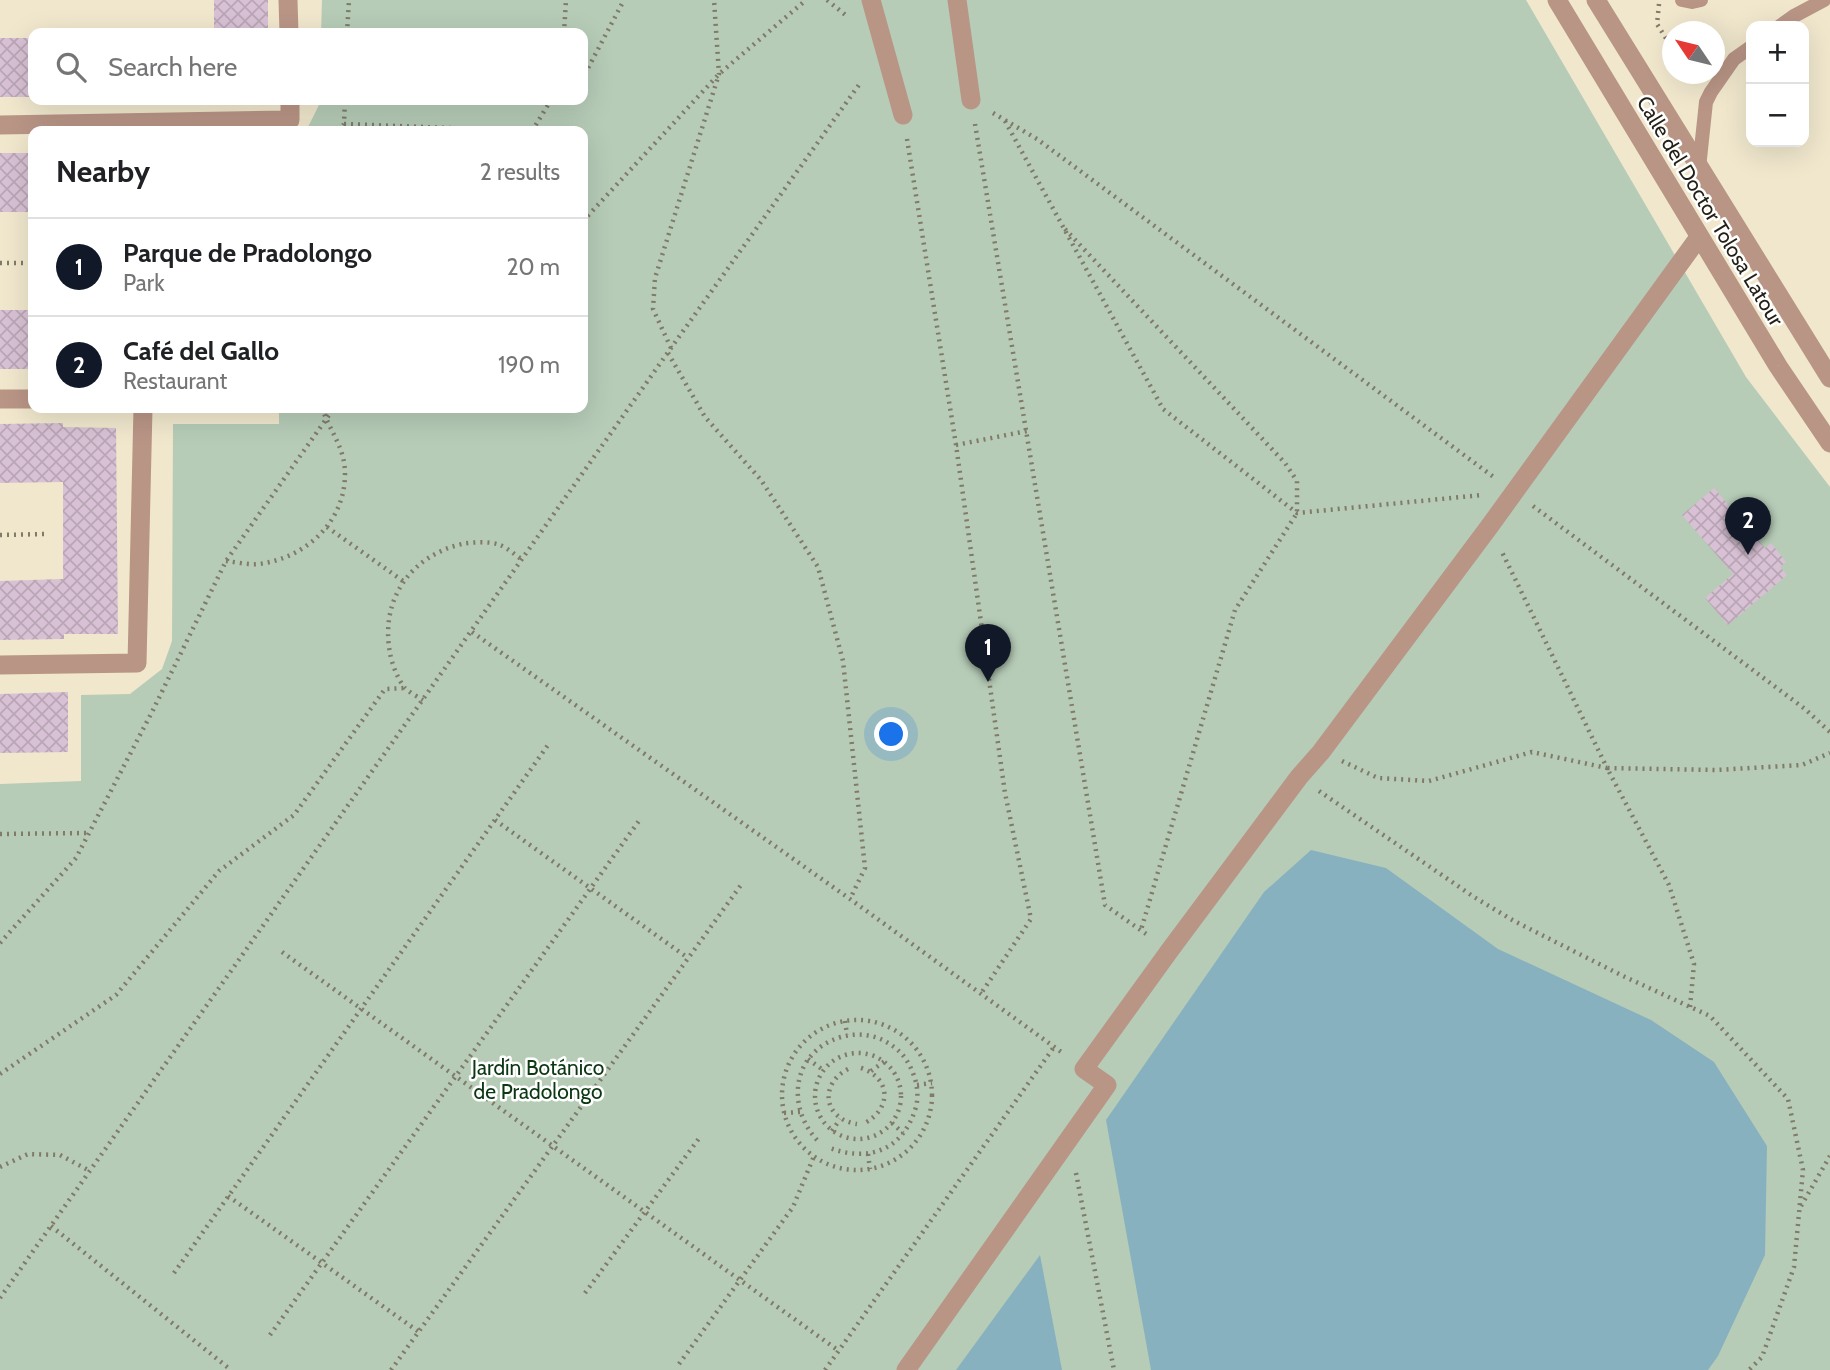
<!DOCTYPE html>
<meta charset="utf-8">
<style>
:root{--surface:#fff;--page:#f2f2f2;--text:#202124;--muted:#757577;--line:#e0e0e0;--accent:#111827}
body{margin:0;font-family:Cabin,sans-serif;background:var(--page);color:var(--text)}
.controls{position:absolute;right:21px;top:21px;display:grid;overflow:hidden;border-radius:14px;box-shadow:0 7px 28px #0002}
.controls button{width:63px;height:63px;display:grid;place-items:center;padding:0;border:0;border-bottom:2px solid var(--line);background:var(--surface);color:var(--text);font:35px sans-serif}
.compass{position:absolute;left:1662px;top:21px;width:63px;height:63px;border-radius:50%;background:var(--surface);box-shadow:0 7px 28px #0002;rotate:305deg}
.you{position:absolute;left:892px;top:735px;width:24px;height:24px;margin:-18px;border:5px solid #fff;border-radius:50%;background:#1a73e8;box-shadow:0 0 0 10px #1a73e833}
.badge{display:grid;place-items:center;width:46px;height:46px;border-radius:50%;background:var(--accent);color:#fff;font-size:23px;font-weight:700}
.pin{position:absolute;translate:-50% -58px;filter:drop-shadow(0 2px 4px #0008)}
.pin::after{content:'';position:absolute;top:37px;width:24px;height:21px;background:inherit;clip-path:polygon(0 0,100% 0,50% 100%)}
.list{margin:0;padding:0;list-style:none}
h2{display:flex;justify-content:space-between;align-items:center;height:91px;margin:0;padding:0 28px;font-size:30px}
h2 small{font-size:23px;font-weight:400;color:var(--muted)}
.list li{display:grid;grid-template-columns:46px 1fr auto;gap:21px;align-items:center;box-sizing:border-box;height:98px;padding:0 28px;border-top:2px solid var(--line)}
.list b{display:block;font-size:26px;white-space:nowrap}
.list p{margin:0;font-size:23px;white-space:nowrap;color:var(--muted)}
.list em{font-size:23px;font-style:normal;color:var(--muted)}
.icon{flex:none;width:38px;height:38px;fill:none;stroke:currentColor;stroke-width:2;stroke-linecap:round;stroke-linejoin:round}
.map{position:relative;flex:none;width:1830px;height:1370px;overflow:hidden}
.search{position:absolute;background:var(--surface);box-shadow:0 7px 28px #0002;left:28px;top:28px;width:560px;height:77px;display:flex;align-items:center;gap:18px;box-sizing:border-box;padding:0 24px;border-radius:14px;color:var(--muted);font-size:26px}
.panel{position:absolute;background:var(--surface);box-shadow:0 7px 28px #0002;left:28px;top:126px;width:560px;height:287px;border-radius:14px}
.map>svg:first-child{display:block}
.green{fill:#b6ccb7}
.water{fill:#88b1c0}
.building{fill:url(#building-cross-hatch)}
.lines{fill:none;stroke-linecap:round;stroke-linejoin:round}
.path{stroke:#807a69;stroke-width:4.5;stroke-dasharray:2 5;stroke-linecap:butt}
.service{stroke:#b99586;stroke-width:14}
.pedestrian{stroke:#b99586;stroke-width:19}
.minor{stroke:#b99586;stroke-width:19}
.tertiary{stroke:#b99586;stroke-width:19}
.labels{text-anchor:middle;stroke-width:5;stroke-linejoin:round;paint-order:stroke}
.street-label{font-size:21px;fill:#232016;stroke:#fff}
.park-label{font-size:21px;fill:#0b3712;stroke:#fff}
</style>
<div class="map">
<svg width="1830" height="1370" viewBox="0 0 1830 1370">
<defs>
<pattern id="building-cross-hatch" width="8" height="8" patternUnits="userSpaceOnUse" patternTransform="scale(1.75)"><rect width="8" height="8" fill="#d8c1d4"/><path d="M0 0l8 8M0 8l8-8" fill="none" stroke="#b9a6b5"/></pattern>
</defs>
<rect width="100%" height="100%" fill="#f0e7cd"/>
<path class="green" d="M 322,0 L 1526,0 L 1746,377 L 1830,487 L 1830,1370 L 0,1370 L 0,784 L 81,781 L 81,695 L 130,694 L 162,669 L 172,641 L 173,424 L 279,424 L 279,408 L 583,408 L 583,131 L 306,131 L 319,105 L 320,100 L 583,100 L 583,33 L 321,33 Z"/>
<g class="water">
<path d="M 1311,850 L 1386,868 L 1498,949 L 1651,1020 L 1714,1062 L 1767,1146 L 1765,1255 L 1718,1356 L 1708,1370 L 1151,1370 L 1106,1120 L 1264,892 Z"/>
<path d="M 1040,1255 L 1062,1370 L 956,1370 Z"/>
</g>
<g class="building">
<rect x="214" y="0" width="54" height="33"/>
<rect x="0" y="38" width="33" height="59"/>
<rect x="0" y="153" width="33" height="59"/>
<rect x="0" y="310" width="33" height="59"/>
<path d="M 63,423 L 63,427 L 116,428 L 118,634 L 64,634 L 64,639 L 0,640 L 0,581 L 63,579 L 63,482 L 0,483 L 0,424 Z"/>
<path d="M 1714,488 L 1765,548 L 1771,543 L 1786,562 L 1780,567 L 1787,575 L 1728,625 L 1705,598 L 1733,574 L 1682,515 Z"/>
<path d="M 68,692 L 68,752 L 0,753 L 0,694 Z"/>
</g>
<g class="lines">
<g class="path">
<path d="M 827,0 L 848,17"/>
<path d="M 1659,4 L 1657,24 L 1672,48"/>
<path d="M 347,33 L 349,0"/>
<path d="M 564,33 L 566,0"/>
<path d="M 583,72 L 587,70 L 624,0"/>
<path d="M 993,113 L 1037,139 L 1495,478"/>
<path d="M 1005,121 L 1163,409 L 1297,513 L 1482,495"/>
<path d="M 344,124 L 532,131"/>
<path d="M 975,124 L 1105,905 L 1149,936"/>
<path d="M 339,131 L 344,124 L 345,100"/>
<path d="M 532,131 L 551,100"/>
<path d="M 907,139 L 956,445 L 1005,793 L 1031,919 L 980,995"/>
<path d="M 583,221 L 719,74 L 806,0"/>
<path d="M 1065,229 L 1285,463 L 1297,481 L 1297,513 L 1235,610 L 1141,930"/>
<path d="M 0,263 L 33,263"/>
<path d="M 671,348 L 653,309 L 655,278 L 719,74 L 714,0"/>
<path d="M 668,353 L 705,417 L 761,480 L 818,567 L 843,661 L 865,868 L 850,899"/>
<path d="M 956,445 L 1027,431"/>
<path d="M 1533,506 L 1805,709 L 1830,732"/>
<path d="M 327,527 L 403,581"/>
<path d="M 0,535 L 46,534"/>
<path d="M 226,561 C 236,562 248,565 258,564 C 304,559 345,523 345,474 C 345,447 330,432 322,408"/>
<path d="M 472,632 L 850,899 L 1064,1054"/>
<path d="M 423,700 C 418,697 410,693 405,688 C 398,680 392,664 390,653 C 380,600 410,556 462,544 C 473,542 490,541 500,545 C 508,548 516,556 523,560"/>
<path d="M 1342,761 L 1378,778 L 1429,781 L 1532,752 L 1607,768 L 1501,550"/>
<path d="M 1319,791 L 1474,897 L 1514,921 L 1623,976 L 1710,1016 L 1788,1099 L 1803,1170 L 1794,1267 L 1762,1357 L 1749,1370"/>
<path d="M 495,820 L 688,958"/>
<path d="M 0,834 L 89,833"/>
<path d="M 0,943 L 76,858 L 153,710 L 226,561 L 334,408"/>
<path d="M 282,952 L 839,1351"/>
<path d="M 1690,1007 L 1694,964 L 1669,885 L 1607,768 L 1716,770 L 1802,765 L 1830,753"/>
<circle cx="857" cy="1095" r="75"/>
<path d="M 845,1021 L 847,1035"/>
<circle cx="858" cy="1096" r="43"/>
<path d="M 808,1059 L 823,1070"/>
<path d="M 861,1068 C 891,1078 892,1108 865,1123"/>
<path d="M 848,1069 C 819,1084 823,1119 857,1124"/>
<path d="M 871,1071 L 885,1061"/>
<path d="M 0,1074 L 116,995 L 219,871 L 294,815 L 385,689 L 405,688"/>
<path d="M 917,1085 L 932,1083"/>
<path d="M 784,1113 L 800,1112"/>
<path d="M 892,1123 L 903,1133"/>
<path d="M 832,1131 L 840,1119"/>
<path d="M 817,1140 C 785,1105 793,1051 841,1037 C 855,1033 870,1034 883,1040 C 892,1045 901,1051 907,1061 C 915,1074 920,1091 916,1107 C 903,1151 868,1163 827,1147"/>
<path d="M 868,1154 L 870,1169"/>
<path d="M 0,1167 L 28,1154 L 60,1155 L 90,1171"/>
<path d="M 1076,1173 L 1114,1370"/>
<path d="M 228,1196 L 419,1332"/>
<path d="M 1801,1206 L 1830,1156"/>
<path d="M 51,1226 L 231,1370"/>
<path d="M 174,1273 L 548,745"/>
<path d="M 585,1293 L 700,1137"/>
<path d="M 0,1298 L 671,348 L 861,82"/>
<path d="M 270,1335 L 641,818"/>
<path d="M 679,1364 L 793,1207 L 814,1156"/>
<path d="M 391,1370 L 741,885"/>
<path d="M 825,1370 L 1054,1047"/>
</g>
<g class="service">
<path d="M 1682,0 L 1692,2 L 1701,0"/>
<path d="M 1780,26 L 1794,16 L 1824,0"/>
<path d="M 1699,168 L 1706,102 L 1711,92 L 1734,59 L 1751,47"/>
</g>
<g class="pedestrian">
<path d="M 871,0 L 903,115"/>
<path d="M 957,0 L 971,100"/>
<path d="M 906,1370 L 1107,1085 L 1084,1069 L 1170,950 L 1299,777 L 1321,752 L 1489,527 L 1699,237"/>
</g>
<g class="minor">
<path d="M 288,0 L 289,33"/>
<path d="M 0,125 L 290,120 L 290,100"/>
<path d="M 0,399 L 33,399"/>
<path d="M 0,665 L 137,663 L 143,408"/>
</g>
<g class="tertiary">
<path d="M 1557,0 L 1778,366 L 1830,443"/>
<path d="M 1596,0 L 1830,378"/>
</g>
</g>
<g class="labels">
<g class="street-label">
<text transform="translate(1710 211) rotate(59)" y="7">Calle del Doctor Tolosa Latour</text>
</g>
<g class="park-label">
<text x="538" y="1075">Jardín Botánico<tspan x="538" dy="24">de Pradolongo</tspan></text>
</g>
</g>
</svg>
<div class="controls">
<button>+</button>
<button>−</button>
</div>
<svg class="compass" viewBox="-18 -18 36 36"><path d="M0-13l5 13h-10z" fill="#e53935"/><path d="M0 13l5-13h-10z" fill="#757577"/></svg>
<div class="you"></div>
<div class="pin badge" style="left:988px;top:682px">1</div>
<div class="pin badge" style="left:1748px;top:555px">2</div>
<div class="search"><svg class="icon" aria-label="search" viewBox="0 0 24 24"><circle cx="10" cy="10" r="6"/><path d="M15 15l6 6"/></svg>Search here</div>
<section class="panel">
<h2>Nearby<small>2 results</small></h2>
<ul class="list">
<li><span class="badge">1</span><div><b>Parque de Pradolongo</b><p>Park</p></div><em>20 m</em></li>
<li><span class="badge">2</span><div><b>Café del Gallo</b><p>Restaurant</p></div><em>190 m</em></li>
</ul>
</section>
</div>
